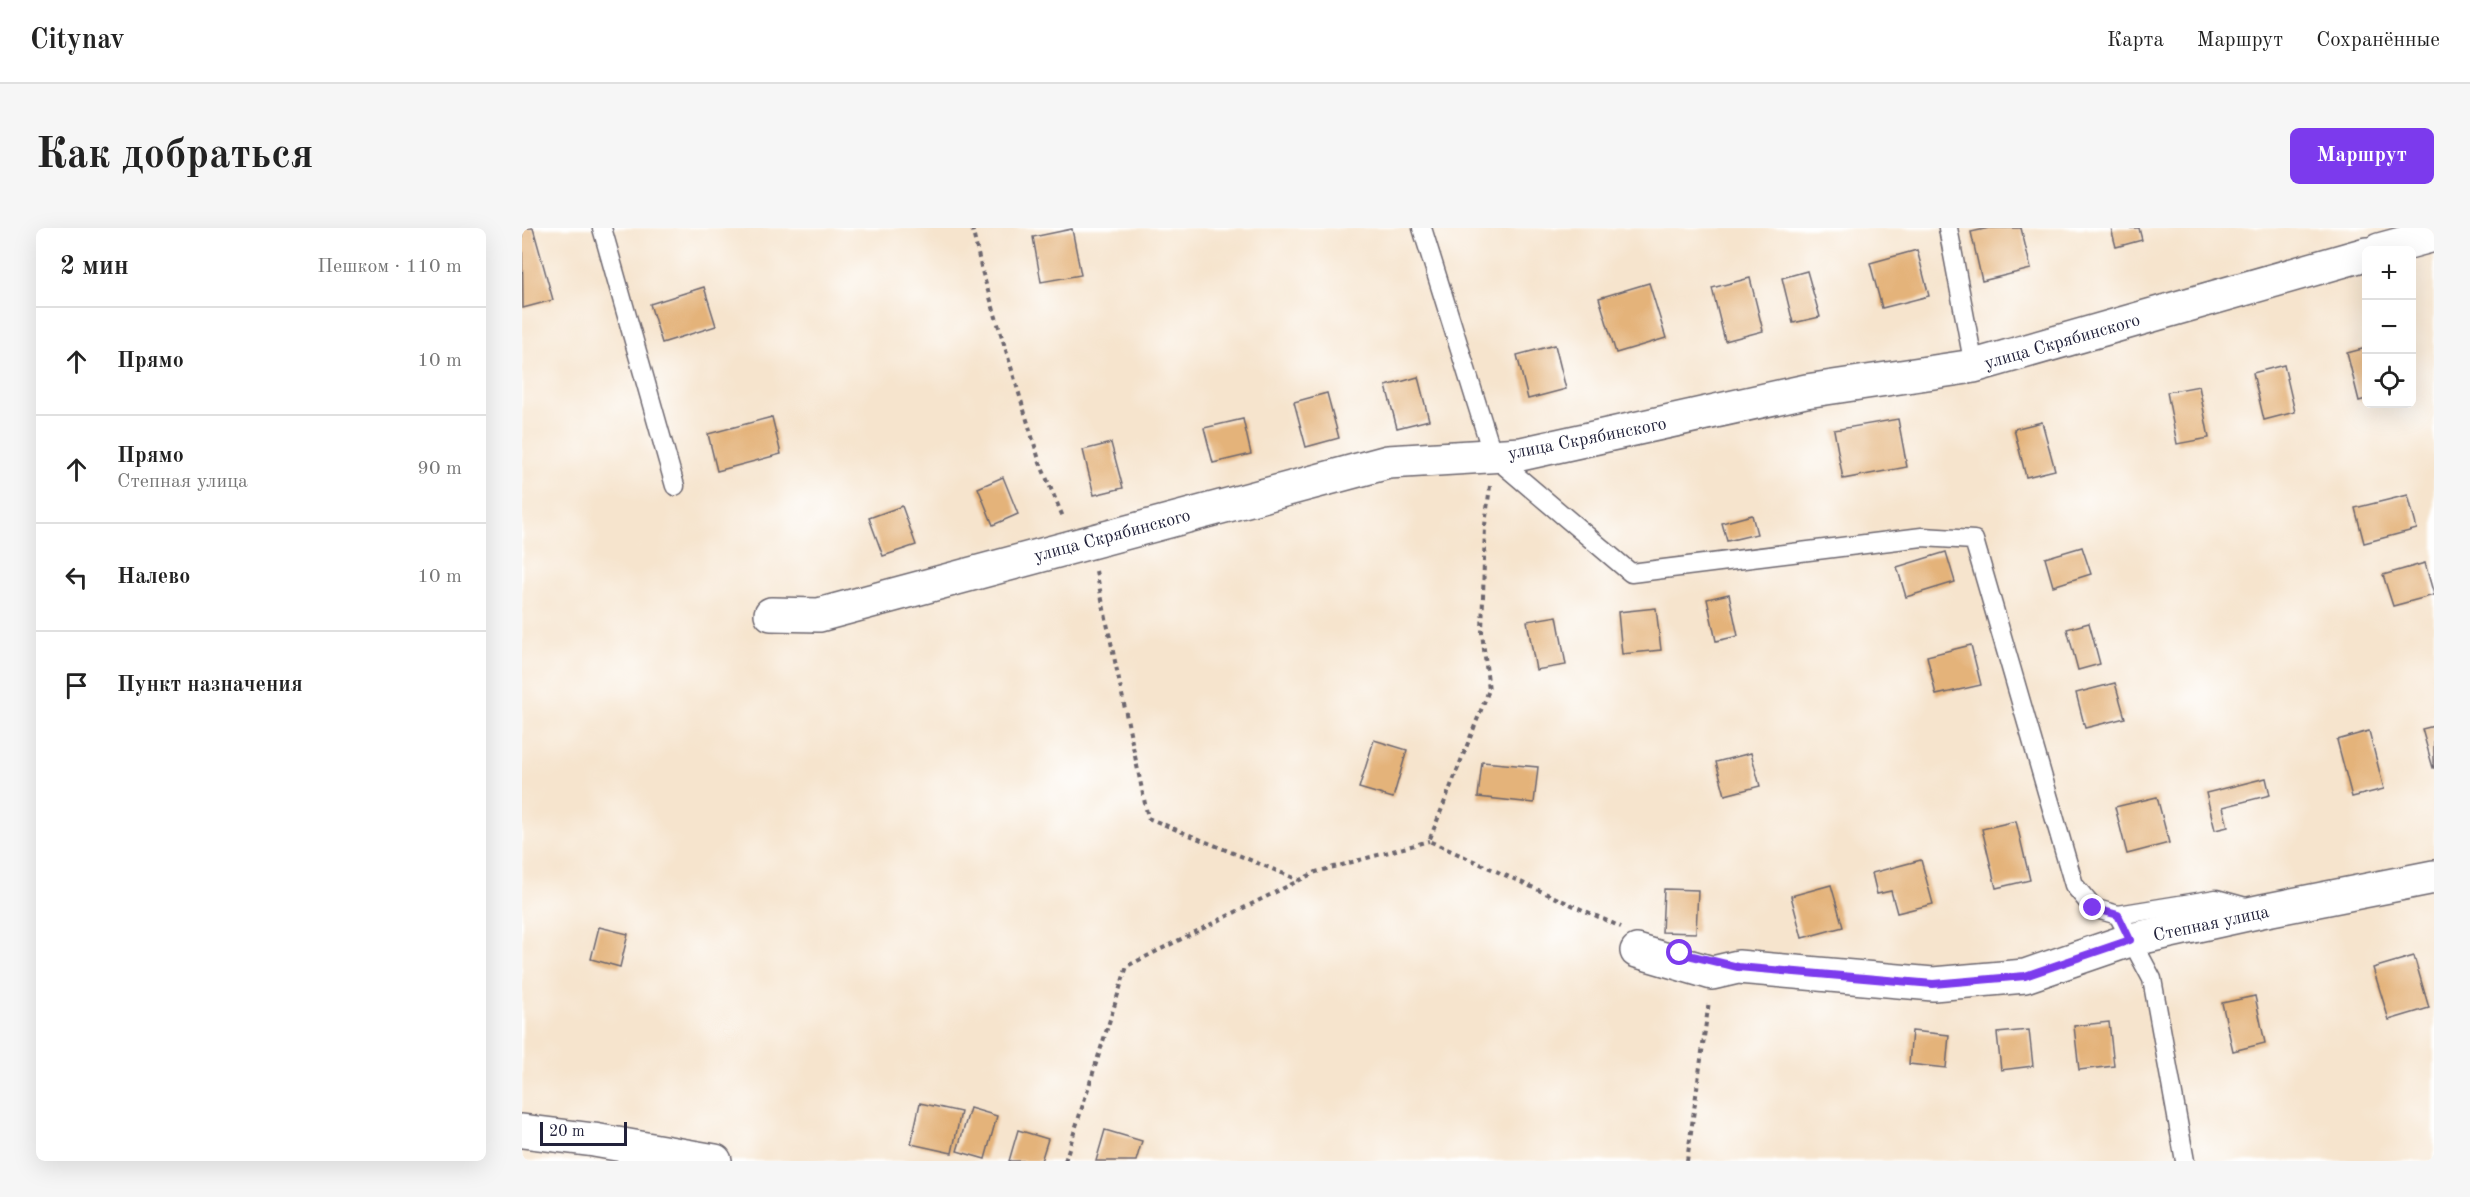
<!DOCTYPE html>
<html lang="ru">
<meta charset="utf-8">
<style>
:root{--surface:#fff;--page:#f6f6f6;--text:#222;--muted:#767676;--line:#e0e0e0;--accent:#7c3aed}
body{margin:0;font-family:"Old Standard TT",serif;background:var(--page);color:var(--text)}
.controls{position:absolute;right:18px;top:18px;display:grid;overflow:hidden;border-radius:9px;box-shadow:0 6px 24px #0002}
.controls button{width:54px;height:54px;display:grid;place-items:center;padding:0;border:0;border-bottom:2px solid var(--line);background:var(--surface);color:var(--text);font:30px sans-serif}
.scale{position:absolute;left:18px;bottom:15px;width:87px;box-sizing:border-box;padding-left:6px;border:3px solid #22223b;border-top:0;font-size:16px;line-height:21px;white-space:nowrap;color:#22223b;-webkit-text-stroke:4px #fff;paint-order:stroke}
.stop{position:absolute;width:18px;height:18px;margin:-14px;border:4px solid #7c3aed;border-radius:50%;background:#fff}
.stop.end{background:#7c3aed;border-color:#fff;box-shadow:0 2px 6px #0008}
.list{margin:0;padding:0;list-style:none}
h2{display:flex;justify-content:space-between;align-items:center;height:78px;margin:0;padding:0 24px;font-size:26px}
h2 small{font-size:20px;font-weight:400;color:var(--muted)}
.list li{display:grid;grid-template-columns:39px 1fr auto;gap:18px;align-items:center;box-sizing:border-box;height:108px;padding:0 24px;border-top:2px solid var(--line)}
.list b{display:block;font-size:22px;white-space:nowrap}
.list p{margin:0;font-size:20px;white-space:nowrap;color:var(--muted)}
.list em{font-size:20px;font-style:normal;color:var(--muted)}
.icon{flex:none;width:33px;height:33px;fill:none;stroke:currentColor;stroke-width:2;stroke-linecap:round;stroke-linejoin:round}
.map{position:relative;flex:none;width:1912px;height:933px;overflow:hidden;border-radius:9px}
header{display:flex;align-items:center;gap:36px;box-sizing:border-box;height:84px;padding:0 30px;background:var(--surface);border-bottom:2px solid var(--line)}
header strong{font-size:28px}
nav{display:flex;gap:33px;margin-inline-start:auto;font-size:21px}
.intro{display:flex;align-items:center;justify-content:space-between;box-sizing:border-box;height:144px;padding:0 36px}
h1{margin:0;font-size:42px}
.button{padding:15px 27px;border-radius:9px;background:var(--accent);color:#fff;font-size:21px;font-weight:700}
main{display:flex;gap:36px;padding:0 36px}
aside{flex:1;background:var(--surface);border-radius:9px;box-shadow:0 6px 24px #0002}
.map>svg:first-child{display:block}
.building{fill:#e4b37a}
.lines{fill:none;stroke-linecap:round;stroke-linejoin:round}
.lane-casing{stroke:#6c666e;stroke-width:21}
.street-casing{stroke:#6c666e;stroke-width:36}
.path{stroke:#6c666e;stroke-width:4;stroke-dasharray:4.5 4.5;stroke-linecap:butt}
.lane{stroke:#fff;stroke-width:18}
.street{stroke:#fff;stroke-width:33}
.route{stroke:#7c3aed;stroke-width:8}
.labels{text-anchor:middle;stroke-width:6;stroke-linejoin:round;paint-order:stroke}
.street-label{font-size:18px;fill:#22223b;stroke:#fff}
</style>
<header>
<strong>Citynav</strong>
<nav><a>Карта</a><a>Маршрут</a><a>Сохранённые</a></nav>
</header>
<div class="intro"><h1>Как добраться</h1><a class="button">Маршрут</a></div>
<main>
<aside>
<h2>2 мин<small>Пешком · 110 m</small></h2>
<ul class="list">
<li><svg class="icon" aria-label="ahead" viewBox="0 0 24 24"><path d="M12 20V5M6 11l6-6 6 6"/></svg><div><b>Прямо</b></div><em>10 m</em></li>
<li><svg class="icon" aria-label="ahead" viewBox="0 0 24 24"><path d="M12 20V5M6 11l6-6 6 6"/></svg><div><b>Прямо</b><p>Степная улица</p></div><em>90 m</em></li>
<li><svg class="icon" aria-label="left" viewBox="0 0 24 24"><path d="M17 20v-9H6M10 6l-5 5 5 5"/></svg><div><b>Налево</b></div><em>10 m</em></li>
<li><svg class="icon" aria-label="arrive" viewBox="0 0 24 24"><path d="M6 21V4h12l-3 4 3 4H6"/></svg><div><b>Пункт назначения</b></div></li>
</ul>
</aside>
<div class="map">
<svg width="1912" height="933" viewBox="0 0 1912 933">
<rect width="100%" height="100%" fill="#fff"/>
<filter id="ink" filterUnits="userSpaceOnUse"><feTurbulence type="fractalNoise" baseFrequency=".0167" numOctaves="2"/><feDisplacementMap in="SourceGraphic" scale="12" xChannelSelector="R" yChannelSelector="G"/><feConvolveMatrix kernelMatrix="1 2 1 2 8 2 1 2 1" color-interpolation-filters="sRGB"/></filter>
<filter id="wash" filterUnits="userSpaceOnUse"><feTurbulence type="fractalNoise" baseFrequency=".008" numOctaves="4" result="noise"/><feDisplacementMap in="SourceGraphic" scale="24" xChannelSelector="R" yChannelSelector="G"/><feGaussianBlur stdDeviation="1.35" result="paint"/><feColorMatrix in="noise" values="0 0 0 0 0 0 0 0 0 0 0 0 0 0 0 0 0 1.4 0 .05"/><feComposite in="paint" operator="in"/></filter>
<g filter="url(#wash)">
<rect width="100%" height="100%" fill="#f6e4cd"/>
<g id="blocks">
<g class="building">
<path d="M 0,0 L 11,0 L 31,72 L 1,80 Z"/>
<path d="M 1467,0 L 1499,0 L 1509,41 L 1460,53 L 1449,4 Z"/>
<path d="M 1589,0 L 1617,0 L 1620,12 L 1594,19 Z"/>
<path d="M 550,1 L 559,47 L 519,54 L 511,9 Z"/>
<path d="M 1395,22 L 1407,68 L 1360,80 L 1348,35 Z"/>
<path d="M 1285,43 L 1298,89 L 1271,95 L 1260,50 Z"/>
<path d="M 1228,50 L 1241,103 L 1203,113 L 1190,60 Z"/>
<path d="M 1127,55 L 1144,110 L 1094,125 L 1077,70 Z"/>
<path d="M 182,59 L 194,98 L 140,115 L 128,76 Z"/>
<path d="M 1033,117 L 1044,161 L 1006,171 L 995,127 Z"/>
<path d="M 1844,120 L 1844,171 L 1837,173 L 1825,125 Z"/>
<path d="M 1762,137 L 1773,184 L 1742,192 L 1731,145 Z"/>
<path d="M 896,149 L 907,192 L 875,200 L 864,158 Z"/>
<path d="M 1677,158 L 1687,210 L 1655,216 L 1645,164 Z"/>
<path d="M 805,165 L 817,210 L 784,219 L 772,174 Z"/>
<path d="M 250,189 L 259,226 L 195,243 L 186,206 Z"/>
<path d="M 721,191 L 729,226 L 691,235 L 682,200 Z"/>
<path d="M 1376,191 L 1385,239 L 1321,251 L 1312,202 Z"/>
<path d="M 1520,194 L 1533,242 L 1504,249 L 1492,201 Z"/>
<path d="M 589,215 L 601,260 L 572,267 L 561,222 Z"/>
<path d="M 481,249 L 496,286 L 471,297 L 456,260 Z"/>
<path d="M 1886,267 L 1895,301 L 1842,315 L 1833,280 Z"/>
<path d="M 380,278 L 394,317 L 361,328 L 347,290 Z"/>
<path d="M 1230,287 L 1235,306 L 1205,313 L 1200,295 Z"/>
<path d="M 1560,319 L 1569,346 L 1531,358 L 1523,330 Z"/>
<path d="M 1424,324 L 1433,354 L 1384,369 L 1375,339 Z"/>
<path d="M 1903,335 L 1912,367 L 1871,378 L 1861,347 Z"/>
<path d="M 1207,366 L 1216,408 L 1194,413 L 1185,371 Z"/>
<path d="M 1134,380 L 1139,422 L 1100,426 L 1096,384 Z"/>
<path d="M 1035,388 L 1044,437 L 1014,442 L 1005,393 Z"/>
<path d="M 1567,395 L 1578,436 L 1556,442 L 1545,401 Z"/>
<path d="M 1449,417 L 1459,457 L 1414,467 L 1405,428 Z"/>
<path d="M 1593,455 L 1603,490 L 1563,500 L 1554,465 Z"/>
<path d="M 1912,498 L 1912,540 L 1911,540 L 1900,501 Z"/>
<path d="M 1847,503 L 1862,561 L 1830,569 L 1815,512 Z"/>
<path d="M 852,512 L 885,522 L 871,570 L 837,560 Z"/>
<path d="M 1229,525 L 1238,558 L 1203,567 L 1194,534 Z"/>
<path d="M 960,534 L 1016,539 L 1012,575 L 956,569 Z"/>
<path d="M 1744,550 L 1748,567 L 1701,579 L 1706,599 L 1693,602 L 1684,565 Z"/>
<path d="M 1635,569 L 1647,615 L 1605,626 L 1593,579 Z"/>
<path d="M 1494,593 L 1508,652 L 1474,660 L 1460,601 Z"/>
<path d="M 1399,632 L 1411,676 L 1375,685 L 1369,663 L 1355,666 L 1350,645 Z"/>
<path d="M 1309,657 L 1321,699 L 1280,710 L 1269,668 Z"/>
<path d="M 1142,661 L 1176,662 L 1174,705 L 1140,704 Z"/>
<path d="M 77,699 L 106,706 L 98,739 L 69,731 Z"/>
<path d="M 1892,728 L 1907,780 L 1867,792 L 1851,740 Z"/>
<path d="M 1733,768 L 1743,815 L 1711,823 L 1700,775 Z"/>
<path d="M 1587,794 L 1592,838 L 1557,842 L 1552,798 Z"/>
<path d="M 1507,802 L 1511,838 L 1479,842 L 1475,805 Z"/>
<path d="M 1390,803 L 1427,807 L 1424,840 L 1387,836 Z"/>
<path d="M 398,875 L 439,884 L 430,925 L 389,916 Z"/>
<path d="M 448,880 L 475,888 L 463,931 L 435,923 Z"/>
<path d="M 496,902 L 526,911 L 519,933 L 487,933 Z"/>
<path d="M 583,902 L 620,913 L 614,933 L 574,933 Z"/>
</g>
</g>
</g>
<g filter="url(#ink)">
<use href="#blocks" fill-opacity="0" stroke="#6c666e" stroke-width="1.5"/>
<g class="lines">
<defs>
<g id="lane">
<path d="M 80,0 L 153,258"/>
<path d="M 900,0 L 971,228 L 1109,345 L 1400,309 L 1452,312 L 1552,657 L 1571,680 L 1596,687 L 1630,751 L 1663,933"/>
<path d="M 1426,0 L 1452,138"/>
<path d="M 1596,687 L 1694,671 L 1727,680"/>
</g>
<g id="street">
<path d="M 1857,22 L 1912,7"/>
<path d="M 249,386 L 297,387 L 866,234 L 999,226 L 1284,163 L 1452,138 L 1844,26"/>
<path d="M 1115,723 L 1190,745 L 1216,739 L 1411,756 L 1503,748 L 1608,712 L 1740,683 L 1912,649"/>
<path d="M 0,903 L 72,912 L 193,933"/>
</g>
</defs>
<use href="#lane" class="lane-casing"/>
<use href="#street" class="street-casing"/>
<g class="path">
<path d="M 450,0 L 460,43 L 518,235 L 541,289"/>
<path d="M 968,258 L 963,297 L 960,405 L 967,462 L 907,613 L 1099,699"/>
<path d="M 574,343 L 626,590 L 777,652"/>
<path d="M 543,933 L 605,738 L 794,644 L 907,613"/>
<path d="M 1165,933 L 1187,773"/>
</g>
<use href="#lane" class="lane"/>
<use href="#street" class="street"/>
</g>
</g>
<g class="lines" filter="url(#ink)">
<path class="route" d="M 1158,725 L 1216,739 L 1411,756 L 1503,748 L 1608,712 L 1596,687 L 1571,680"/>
</g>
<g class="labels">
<g class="street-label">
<text transform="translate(1540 113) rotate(-16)" y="6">улица Скрябинского</text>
<text transform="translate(1065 210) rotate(-11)" y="6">улица Скрябинского</text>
<text transform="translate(590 307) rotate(-15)" y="6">улица Скрябинского</text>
<text transform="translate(1689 695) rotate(-12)" y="6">Степная улица</text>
</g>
</g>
</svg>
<div class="controls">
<button>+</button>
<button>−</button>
<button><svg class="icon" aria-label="locate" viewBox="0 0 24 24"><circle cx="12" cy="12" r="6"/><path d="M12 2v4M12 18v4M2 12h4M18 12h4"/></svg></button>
</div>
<div class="scale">20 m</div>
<div class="stop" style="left:1158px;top:725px"></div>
<div class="stop end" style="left:1571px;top:680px"></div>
</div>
</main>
